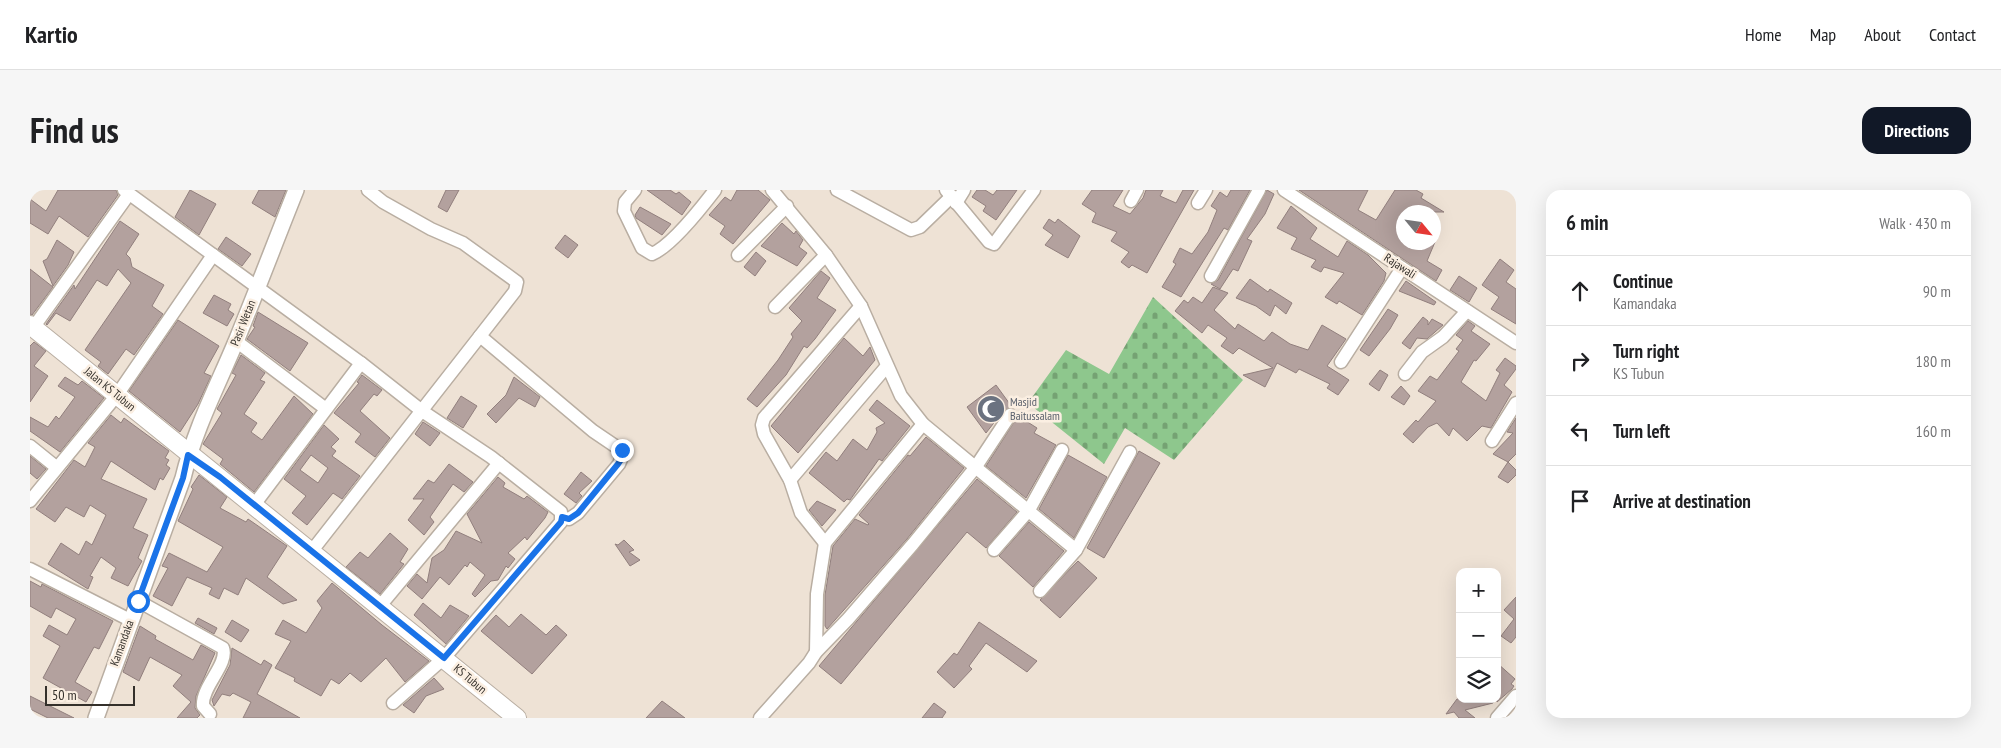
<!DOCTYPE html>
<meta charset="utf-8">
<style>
:root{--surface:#fff;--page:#f6f6f6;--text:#202124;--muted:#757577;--line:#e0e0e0;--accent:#111827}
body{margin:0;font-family:"PT Sans Narrow",sans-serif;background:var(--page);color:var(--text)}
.controls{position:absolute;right:15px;bottom:15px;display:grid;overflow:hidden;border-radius:10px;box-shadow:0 5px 20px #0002}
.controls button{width:45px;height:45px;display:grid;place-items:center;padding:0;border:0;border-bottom:1px solid var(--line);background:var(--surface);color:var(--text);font:25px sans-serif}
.compass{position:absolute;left:1366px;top:15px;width:45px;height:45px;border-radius:50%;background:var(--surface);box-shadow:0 5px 20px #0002;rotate:119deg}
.scale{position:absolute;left:15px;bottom:12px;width:90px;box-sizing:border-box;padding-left:5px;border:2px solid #34302b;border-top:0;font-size:14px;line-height:18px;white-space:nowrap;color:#34302b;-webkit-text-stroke:4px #fbefe2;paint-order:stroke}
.stop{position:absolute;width:15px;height:15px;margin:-11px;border:4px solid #1a73e8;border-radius:50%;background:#fff}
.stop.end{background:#1a73e8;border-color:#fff;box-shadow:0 1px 5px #0008}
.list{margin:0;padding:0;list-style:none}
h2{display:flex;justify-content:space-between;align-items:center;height:65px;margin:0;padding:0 20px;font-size:21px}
h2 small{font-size:16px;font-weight:400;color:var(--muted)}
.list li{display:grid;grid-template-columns:32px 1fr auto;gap:15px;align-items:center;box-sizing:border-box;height:70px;padding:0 20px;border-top:1px solid var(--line)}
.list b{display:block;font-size:19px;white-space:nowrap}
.list p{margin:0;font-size:16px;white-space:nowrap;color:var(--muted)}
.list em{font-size:16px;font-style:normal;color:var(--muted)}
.icon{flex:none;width:28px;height:28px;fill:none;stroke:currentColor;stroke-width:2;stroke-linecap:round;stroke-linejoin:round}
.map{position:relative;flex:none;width:1486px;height:528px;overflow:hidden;border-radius:15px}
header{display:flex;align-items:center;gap:30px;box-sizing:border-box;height:70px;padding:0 25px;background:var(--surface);border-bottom:1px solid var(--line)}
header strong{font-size:24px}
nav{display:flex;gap:28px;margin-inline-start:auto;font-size:18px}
.intro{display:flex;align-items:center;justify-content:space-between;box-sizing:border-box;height:120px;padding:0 30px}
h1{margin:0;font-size:35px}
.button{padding:12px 22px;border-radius:15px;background:var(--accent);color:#fff;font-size:18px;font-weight:700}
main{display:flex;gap:30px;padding:0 30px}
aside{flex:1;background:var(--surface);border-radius:15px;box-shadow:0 5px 20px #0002}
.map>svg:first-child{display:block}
.cemetery{fill:url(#cemetery-stones)}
.building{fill:#b3a19e;stroke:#917f7d;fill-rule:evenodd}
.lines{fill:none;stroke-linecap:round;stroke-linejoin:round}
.minor-casing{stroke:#b9aea2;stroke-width:15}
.tertiary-casing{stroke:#b9aea2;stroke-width:18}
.secondary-casing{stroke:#b9aea2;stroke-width:20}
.minor{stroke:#fff;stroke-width:12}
.tertiary{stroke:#fff;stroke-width:15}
.secondary{stroke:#fff;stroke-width:18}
.route{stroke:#1a73e8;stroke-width:6}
.labels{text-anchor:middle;stroke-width:5;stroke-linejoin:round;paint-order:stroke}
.street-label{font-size:12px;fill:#34302b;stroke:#fbefe2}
.worship-label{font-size:12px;fill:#5b616d;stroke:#fbefe2;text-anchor:start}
</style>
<header>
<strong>Kartio</strong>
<nav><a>Home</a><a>Map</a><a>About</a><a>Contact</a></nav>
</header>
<div class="intro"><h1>Find us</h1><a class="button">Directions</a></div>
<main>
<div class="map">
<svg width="1486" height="528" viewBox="0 0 1486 528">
<defs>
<pattern id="cemetery-stones" width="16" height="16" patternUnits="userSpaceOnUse" patternTransform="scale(1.25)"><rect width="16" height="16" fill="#8ec78d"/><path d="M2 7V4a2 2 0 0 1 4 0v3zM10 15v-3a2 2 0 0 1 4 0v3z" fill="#75a273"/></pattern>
</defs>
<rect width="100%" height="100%" fill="#eee2d5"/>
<path class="cemetery" d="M 1123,107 L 1213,190 L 1144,270 L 1095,238 L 1074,274 L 998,213 L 1036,160 L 1079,184 Z"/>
<g class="building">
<path d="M 28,0 L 86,0 L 88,5 L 58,47 L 29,26 L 18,44 L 0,33 L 0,9 L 16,21 Z"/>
<path d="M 160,0 L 186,14 L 169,45 L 145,27 Z"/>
<path d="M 229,0 L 256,0 L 245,27 L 222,13 Z"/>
<path d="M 416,0 L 429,0 L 417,22 L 408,17 Z"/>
<path d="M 617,0 L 640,0 L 646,4 L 649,2 L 661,12 L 652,25 Z"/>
<path d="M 707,0 L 728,0 L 740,10 L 703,54 L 690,44 L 695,36 L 679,25 L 695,7 L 701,11 Z"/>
<path d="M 947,0 L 955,0 L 963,5 L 967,0 L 987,0 L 966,30 L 953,21 L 956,16 L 942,7 Z"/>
<path d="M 1062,0 L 1093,0 L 1083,16 L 1100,24 L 1113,8 L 1116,0 L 1133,0 L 1130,6 L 1146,13 L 1153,0 L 1164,0 L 1117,83 L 1102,75 L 1099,78 L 1091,72 L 1099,62 L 1081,51 L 1087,42 L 1062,32 L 1066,23 L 1052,14 Z"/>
<path d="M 1201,0 L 1220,0 L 1198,40 L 1194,38 L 1151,107 L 1132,97 L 1146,74 L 1143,72 L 1150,58 L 1162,64 L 1178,42 L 1187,20 L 1181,16 L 1190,2 L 1197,7 Z"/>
<path d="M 1237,0 L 1244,4 L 1235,24 L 1217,49 L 1222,51 L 1208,81 L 1203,79 L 1190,99 L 1181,94 L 1188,90 Z"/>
<path d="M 1269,0 L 1338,0 L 1328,20 L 1346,30 L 1365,0 L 1386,0 L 1393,4 L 1391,8 L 1414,22 L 1374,22 L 1374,52 L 1405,52 L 1397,71 L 1412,80 L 1406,91 Z"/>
<path d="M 1261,16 L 1287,38 L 1280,49 L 1308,67 L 1317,51 L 1338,65 L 1356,83 L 1354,91 L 1332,125 L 1309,111 L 1307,114 L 1295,107 L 1314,83 L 1294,77 L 1291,82 L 1281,77 L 1286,70 L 1261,59 L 1267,48 L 1247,38 Z"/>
<path d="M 610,17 L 641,34 L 632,45 L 606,28 L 605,25 Z"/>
<path d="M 1019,29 L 1025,33 L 1028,29 L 1050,46 L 1038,68 L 1015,55 L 1023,45 L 1013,38 Z"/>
<path d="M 90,31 L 109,44 L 96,64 L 100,68 L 102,77 L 134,95 L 122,116 L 133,124 L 104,165 L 96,159 L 78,184 L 68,176 L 71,172 L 55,160 L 101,93 L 88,79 L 77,96 L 67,90 L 40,131 L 26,123 L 17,135 L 16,134 L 44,95 L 45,99 Z"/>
<path d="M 752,33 L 764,44 L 766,41 L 773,50 L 769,57 L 777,63 L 767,76 L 731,56 Z"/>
<path d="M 535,45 L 548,55 L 538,68 L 525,58 Z"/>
<path d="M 196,47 L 221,64 L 212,76 L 188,59 Z"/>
<path d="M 27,50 L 44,62 L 38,75 L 23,96 L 13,71 L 17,69 Z"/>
<path d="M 726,62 L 736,71 L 725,86 L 714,77 Z"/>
<path d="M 1470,69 L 1484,80 L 1476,92 L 1486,99 L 1486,134 L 1461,119 L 1469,107 L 1452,95 Z"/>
<path d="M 0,79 L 23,97 L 2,125 L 0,124 Z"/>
<path d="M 791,81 L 800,88 L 787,108 L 806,120 L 785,149 L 777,158 L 774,156 L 756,185 L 727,217 L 717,209 L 748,170 L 763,147 L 761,144 L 772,131 L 759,118 Z"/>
<path d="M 1429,86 L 1447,98 L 1439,112 L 1420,100 Z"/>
<path d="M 1220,89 L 1238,102 L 1240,99 L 1262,113 L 1256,124 L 1245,115 L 1240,126 L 1226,116 L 1206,108 Z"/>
<path d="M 1376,91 L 1406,112 L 1404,115 L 1369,101 Z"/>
<path d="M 1183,97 L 1198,103 L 1184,120 L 1205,139 L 1208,134 L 1234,151 L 1242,142 L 1260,154 L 1278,160 L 1292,135 L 1316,149 L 1297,176 L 1319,190 L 1308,205 L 1297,198 L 1300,194 L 1269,179 L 1266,183 L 1247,173 L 1235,197 L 1213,185 L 1243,178 L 1209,158 L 1203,164 L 1191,156 L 1197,148 L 1178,135 L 1172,143 L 1145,121 L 1154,110 L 1158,113 L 1163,107 L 1172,113 Z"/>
<path d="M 184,105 L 201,114 L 198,120 L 204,124 L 197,136 L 173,123 Z"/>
<path d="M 1358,119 L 1368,125 L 1360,139 L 1339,166 L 1330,160 Z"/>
<path d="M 228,122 L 278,153 L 260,181 L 217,149 L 225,137 L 223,136 Z"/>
<path d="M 1393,127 L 1398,131 L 1398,135 L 1402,129 L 1413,135 L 1397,149 L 1387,148 L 1380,159 L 1372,153 Z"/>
<path d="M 148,130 L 189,156 L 174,183 L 181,186 L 168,214 L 150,242 L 99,201 Z"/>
<path d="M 1438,131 L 1445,136 L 1441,141 L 1460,154 L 1446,171 L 1444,170 L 1431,192 L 1456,211 L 1470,183 L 1466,180 L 1475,168 L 1486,176 L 1486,179 L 1474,195 L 1482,202 L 1461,238 L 1452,236 L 1437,251 L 1423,238 L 1419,246 L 1407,233 L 1398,237 L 1383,253 L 1373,244 L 1386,230 L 1388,232 L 1406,211 L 1388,201 L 1400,186 L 1407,190 L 1429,161 L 1426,159 L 1433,150 L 1426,145 Z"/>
<path d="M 814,148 L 833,166 L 840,157 L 845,170 L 768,263 L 741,236 Z"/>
<path d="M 4,152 L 16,161 L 4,176 L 18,186 L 0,212 L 0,156 Z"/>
<path d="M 211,165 L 235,183 L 230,190 L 235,192 L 214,224 L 227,233 L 221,242 L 232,250 L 264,206 L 283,224 L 224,302 L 190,274 L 193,269 L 173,254 L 192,223 L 187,219 L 206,185 L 202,183 Z"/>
<path d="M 1350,180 L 1358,185 L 1349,201 L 1339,194 Z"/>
<path d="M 332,185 L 352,200 L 347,206 L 344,204 L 330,221 L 360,248 L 345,267 L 325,252 L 331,244 L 304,223 L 329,193 L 327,192 Z"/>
<path d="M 35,187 L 48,195 L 52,191 L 74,208 L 30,262 L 0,241 L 0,227 L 18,237 L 26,226 L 29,229 L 45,207 L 28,196 Z"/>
<path d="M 484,187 L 510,207 L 505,217 L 489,208 L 466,233 L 457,224 L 476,205 Z"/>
<path d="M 966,195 L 982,217 L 974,220 L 956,243 L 937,217 Z"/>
<path d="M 1371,196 L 1380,206 L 1374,215 L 1361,207 Z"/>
<path d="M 431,206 L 447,216 L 433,238 L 417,228 Z"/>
<path d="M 847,210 L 880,236 L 852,271 L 849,269 L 820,310 L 817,309 L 814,312 L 779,283 L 796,262 L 807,271 L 823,249 L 837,260 L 847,242 L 846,238 L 855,233 L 839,220 Z"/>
<path d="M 81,225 L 91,233 L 94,228 L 139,261 L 135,268 L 139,270 L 136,275 L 140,278 L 133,290 L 130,288 L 125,300 L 81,271 L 71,289 L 117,309 L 103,338 L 118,345 L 108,368 L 112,371 L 98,396 L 81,388 L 86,378 L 71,367 L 60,386 L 63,387 L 58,399 L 18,374 L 31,353 L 49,365 L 56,351 L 62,355 L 76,325 L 60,315 L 54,327 L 36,317 L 25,332 L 6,319 L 44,270 L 55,277 L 65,257 L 58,253 Z"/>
<path d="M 988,226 L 1007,238 L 1004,243 L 1026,255 L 996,308 L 956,276 Z"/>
<path d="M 1486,228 L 1486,264 L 1478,272 L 1463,264 L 1483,243 L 1477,242 Z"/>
<path d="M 393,232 L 410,243 L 400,256 L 385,244 Z"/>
<path d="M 294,235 L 309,249 L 301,257 L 306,261 L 302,266 L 330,286 L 312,309 L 303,303 L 277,335 L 262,323 L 276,306 L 254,289 ZM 281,265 L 298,278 L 288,293 L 270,280 Z"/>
<path d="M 896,247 L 934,278 L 877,349 L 797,439 L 795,436 L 795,405 L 803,356 L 825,329 L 838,335 L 839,334 L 829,325 L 878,265 L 880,266 Z"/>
<path d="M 1109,261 L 1130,273 L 1074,368 L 1057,358 Z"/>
<path d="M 1038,265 L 1077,287 L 1044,348 L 1009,319 Z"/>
<path d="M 0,266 L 16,279 L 7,289 L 0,283 Z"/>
<path d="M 1478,272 L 1486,280 L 1486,285 L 1478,293 L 1468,287 Z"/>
<path d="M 419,274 L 443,292 L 434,302 L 423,294 L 400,327 L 404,332 L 394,345 L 378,330 L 394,309 L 383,309 L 398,290 L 404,293 Z"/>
<path d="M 551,282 L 562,291 L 549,303 L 552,306 L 546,313 L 534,304 Z"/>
<path d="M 169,285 L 197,307 L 190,318 L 216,332 L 218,329 L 257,356 L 237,387 L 267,410 L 253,414 L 216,388 L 208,405 L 194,398 L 189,409 L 179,404 L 182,398 L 157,387 L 142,416 L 123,406 L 138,378 L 132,376 L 139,363 L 177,382 L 193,357 L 148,331 L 163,299 L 161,297 Z"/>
<path d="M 468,287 L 475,293 L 473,297 L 494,309 L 497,306 L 518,322 L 515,328 L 497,350 L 495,347 L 478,363 L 485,369 L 478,378 L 476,376 L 468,390 L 461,391 L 445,407 L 442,404 L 455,385 L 440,372 L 437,377 L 435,375 L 419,395 L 410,387 L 392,409 L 377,396 L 387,384 L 397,393 L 402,368 L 414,360 L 426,341 L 452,353 L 437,324 Z"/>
<path d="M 947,289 L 987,322 L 956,358 L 937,342 L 811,494 L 789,476 Z"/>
<path d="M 787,311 L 806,320 L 792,336 L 779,320 Z"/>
<path d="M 999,332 L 1034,361 L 1003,397 L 969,366 Z"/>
<path d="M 360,343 L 378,359 L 370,372 L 374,374 L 350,404 L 316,377 L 330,362 L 338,368 Z"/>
<path d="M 594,350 L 604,360 L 599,362 L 610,370 L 600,376 L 585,354 L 588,355 Z"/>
<path d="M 1048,371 L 1067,388 L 1030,428 L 1010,410 Z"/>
<path d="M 0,391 L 11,397 L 12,394 L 83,431 L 69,459 L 64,457 L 45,492 L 62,502 L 56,512 L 13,488 L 30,456 L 13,446 L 19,435 L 37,445 L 46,429 L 26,418 L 21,428 L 0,416 Z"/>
<path d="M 302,393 L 352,435 L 399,471 L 375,492 L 356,468 L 331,492 L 320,483 L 309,494 L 301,489 L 291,506 L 264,491 L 265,488 L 245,478 L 261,451 L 245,444 L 253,430 L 276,443 L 292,418 L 287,411 Z"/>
<path d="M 1486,407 L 1486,447 L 1481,453 L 1471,446 L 1484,429 L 1474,420 Z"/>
<path d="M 393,413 L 411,428 L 420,415 L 439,426 L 416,454 L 384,425 Z"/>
<path d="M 491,424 L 516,445 L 526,435 L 537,445 L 502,484 L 451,441 L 466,425 L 479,437 Z"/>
<path d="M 168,428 L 187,438 L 184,444 L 165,433 Z"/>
<path d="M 202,430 L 219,440 L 211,452 L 195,442 Z"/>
<path d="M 949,432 L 1007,471 L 997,482 L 956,453 L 939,476 L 942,479 L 924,498 L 907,482 L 924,463 L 927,465 Z"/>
<path d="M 110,436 L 126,446 L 125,449 L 163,470 L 171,455 L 185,463 L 166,506 L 165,518 L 170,525 L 167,528 L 147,528 L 161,512 L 143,496 L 152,485 L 120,467 L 109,491 L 93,482 Z"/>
<path d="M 202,458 L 231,475 L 234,470 L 242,475 L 227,504 L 270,528 L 213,528 L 221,512 L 203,503 L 200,506 L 192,504 L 184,516 L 182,510 L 200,475 Z"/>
<path d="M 1467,473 L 1485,489 L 1481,494 L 1484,496 L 1482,499 L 1467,512 Z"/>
<path d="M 404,488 L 414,499 L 396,506 L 384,523 L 373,515 Z"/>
<path d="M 0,506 L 44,528 L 18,528 L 0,519 Z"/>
<path d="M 1427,509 L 1463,509 L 1463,513 L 1435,520 L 1445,528 L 1429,528 L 1424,522 L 1416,524 Z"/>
<path d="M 632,511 L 655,528 L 616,528 Z"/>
<path d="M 904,513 L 916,522 L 912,528 L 892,528 Z"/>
</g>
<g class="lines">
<defs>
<g id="minor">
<path d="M 94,0 L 331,173 L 392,221 L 461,267 L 531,322 L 531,332 L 414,468 L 363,513"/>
<path d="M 338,0 L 353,12 L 401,39 L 433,53 L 487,92 L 485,101 L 450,146"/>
<path d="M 605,0 L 595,12 L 594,21 L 612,58 L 622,64 C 641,56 672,17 685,0"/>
<path d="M 742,0 L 796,65 L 831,116 L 871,206 L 893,234 L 1046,360"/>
<path d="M 807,0 L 881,40 L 890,37 L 922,6"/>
<path d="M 916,0 L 959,52 L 964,54 L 1004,0"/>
<path d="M 1254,0 L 1486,153"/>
<path d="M 1101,11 L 1107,0"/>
<path d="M 926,13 L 934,0"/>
<path d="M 1168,13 L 1176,0"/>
<path d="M 708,65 L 757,16"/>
<path d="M 1181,86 L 1229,0"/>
<path d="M 745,117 L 796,65"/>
<path d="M 3,138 L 99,4"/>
<path d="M 206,151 L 296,219"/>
<path d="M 1311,172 L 1372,78"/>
<path d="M 1375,184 L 1392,162 L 1413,147 L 1437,121"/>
<path d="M 1462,251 L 1486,213"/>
<path d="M 0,256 L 26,277"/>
<path d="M 760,290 L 857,176"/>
<path d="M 0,311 L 87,205 L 183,65"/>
<path d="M 224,315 L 331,173"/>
<path d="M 795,353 L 771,323 L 760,290 L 734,244 L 732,235 L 734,228 L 831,116"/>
<path d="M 964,360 L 999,320 L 1032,260"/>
<path d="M 281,362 L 450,146 L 563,241 L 594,262 L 589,274 L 548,323 L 539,329 L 532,327"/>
<path d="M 0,379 L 100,430"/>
<path d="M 1010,401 L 1046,360 L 1100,262"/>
<path d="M 108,411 L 193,458 C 199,474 171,497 173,516 L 180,524"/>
<path d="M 350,416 L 469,273"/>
<path d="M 786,462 L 787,404 L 795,353 L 893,234"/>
<path d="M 730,528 L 779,473 L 786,462 L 818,429 L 883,354 L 945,278 L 980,225"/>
<path d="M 1467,528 L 1486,506"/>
</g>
<path id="tertiary" d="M 66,528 L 153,288 C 165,238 188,195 207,149 C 227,100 246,50 266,0"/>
<path id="secondary" d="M 0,135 L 487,528"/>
</defs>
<use href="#minor" class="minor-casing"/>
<use href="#tertiary" class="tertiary-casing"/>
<use href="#secondary" class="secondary-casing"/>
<use href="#minor" class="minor"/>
<use href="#tertiary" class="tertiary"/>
<use href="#secondary" class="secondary"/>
</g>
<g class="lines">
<path class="route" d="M 108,411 L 153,288 L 158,265 L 190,287 L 414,468 L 531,332 L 532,327 L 539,329 L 548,323 L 588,274 L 594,265 L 592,260"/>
</g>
<defs>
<symbol id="mosque-disc" viewBox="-11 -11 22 22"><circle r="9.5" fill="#6b7280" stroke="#fbefe2"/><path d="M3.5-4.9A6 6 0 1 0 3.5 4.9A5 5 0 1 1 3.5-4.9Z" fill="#fff"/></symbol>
</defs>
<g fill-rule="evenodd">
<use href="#mosque-disc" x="945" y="203" width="32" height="32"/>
</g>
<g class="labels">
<g class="street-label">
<text transform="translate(1370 76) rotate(33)" y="4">Rajawali</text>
<text transform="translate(213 133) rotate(-68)" y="4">Pasir Wetan</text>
<text transform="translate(80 199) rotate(39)" y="4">Jalan KS Tubun</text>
<text transform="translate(92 453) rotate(-70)" y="4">Kamandaka</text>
<text transform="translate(440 489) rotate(40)" y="4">KS Tubun</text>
</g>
<g class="worship-label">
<text x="980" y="216">Masjid<tspan x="980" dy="14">Baitussalam</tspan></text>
</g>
</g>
</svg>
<div class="controls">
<button>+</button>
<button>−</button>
<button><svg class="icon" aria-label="layers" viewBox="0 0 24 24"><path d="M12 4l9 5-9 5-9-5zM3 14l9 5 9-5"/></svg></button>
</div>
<svg class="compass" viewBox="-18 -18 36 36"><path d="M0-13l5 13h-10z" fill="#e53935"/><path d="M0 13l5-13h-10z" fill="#757577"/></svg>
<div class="scale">50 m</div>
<div class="stop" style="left:108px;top:411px"></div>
<div class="stop end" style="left:592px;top:260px"></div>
</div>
<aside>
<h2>6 min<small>Walk · 430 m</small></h2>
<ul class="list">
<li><svg class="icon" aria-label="ahead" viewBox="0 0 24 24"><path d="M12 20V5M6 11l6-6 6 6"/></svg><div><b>Continue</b><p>Kamandaka</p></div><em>90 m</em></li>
<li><svg class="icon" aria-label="right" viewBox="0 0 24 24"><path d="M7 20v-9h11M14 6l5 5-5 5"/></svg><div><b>Turn right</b><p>KS Tubun</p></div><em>180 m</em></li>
<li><svg class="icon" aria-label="left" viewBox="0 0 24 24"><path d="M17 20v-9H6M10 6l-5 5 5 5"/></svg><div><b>Turn left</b></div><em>160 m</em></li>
<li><svg class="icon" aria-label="arrive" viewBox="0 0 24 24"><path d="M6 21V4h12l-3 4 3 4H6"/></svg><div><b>Arrive at destination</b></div></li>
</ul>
</aside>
</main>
